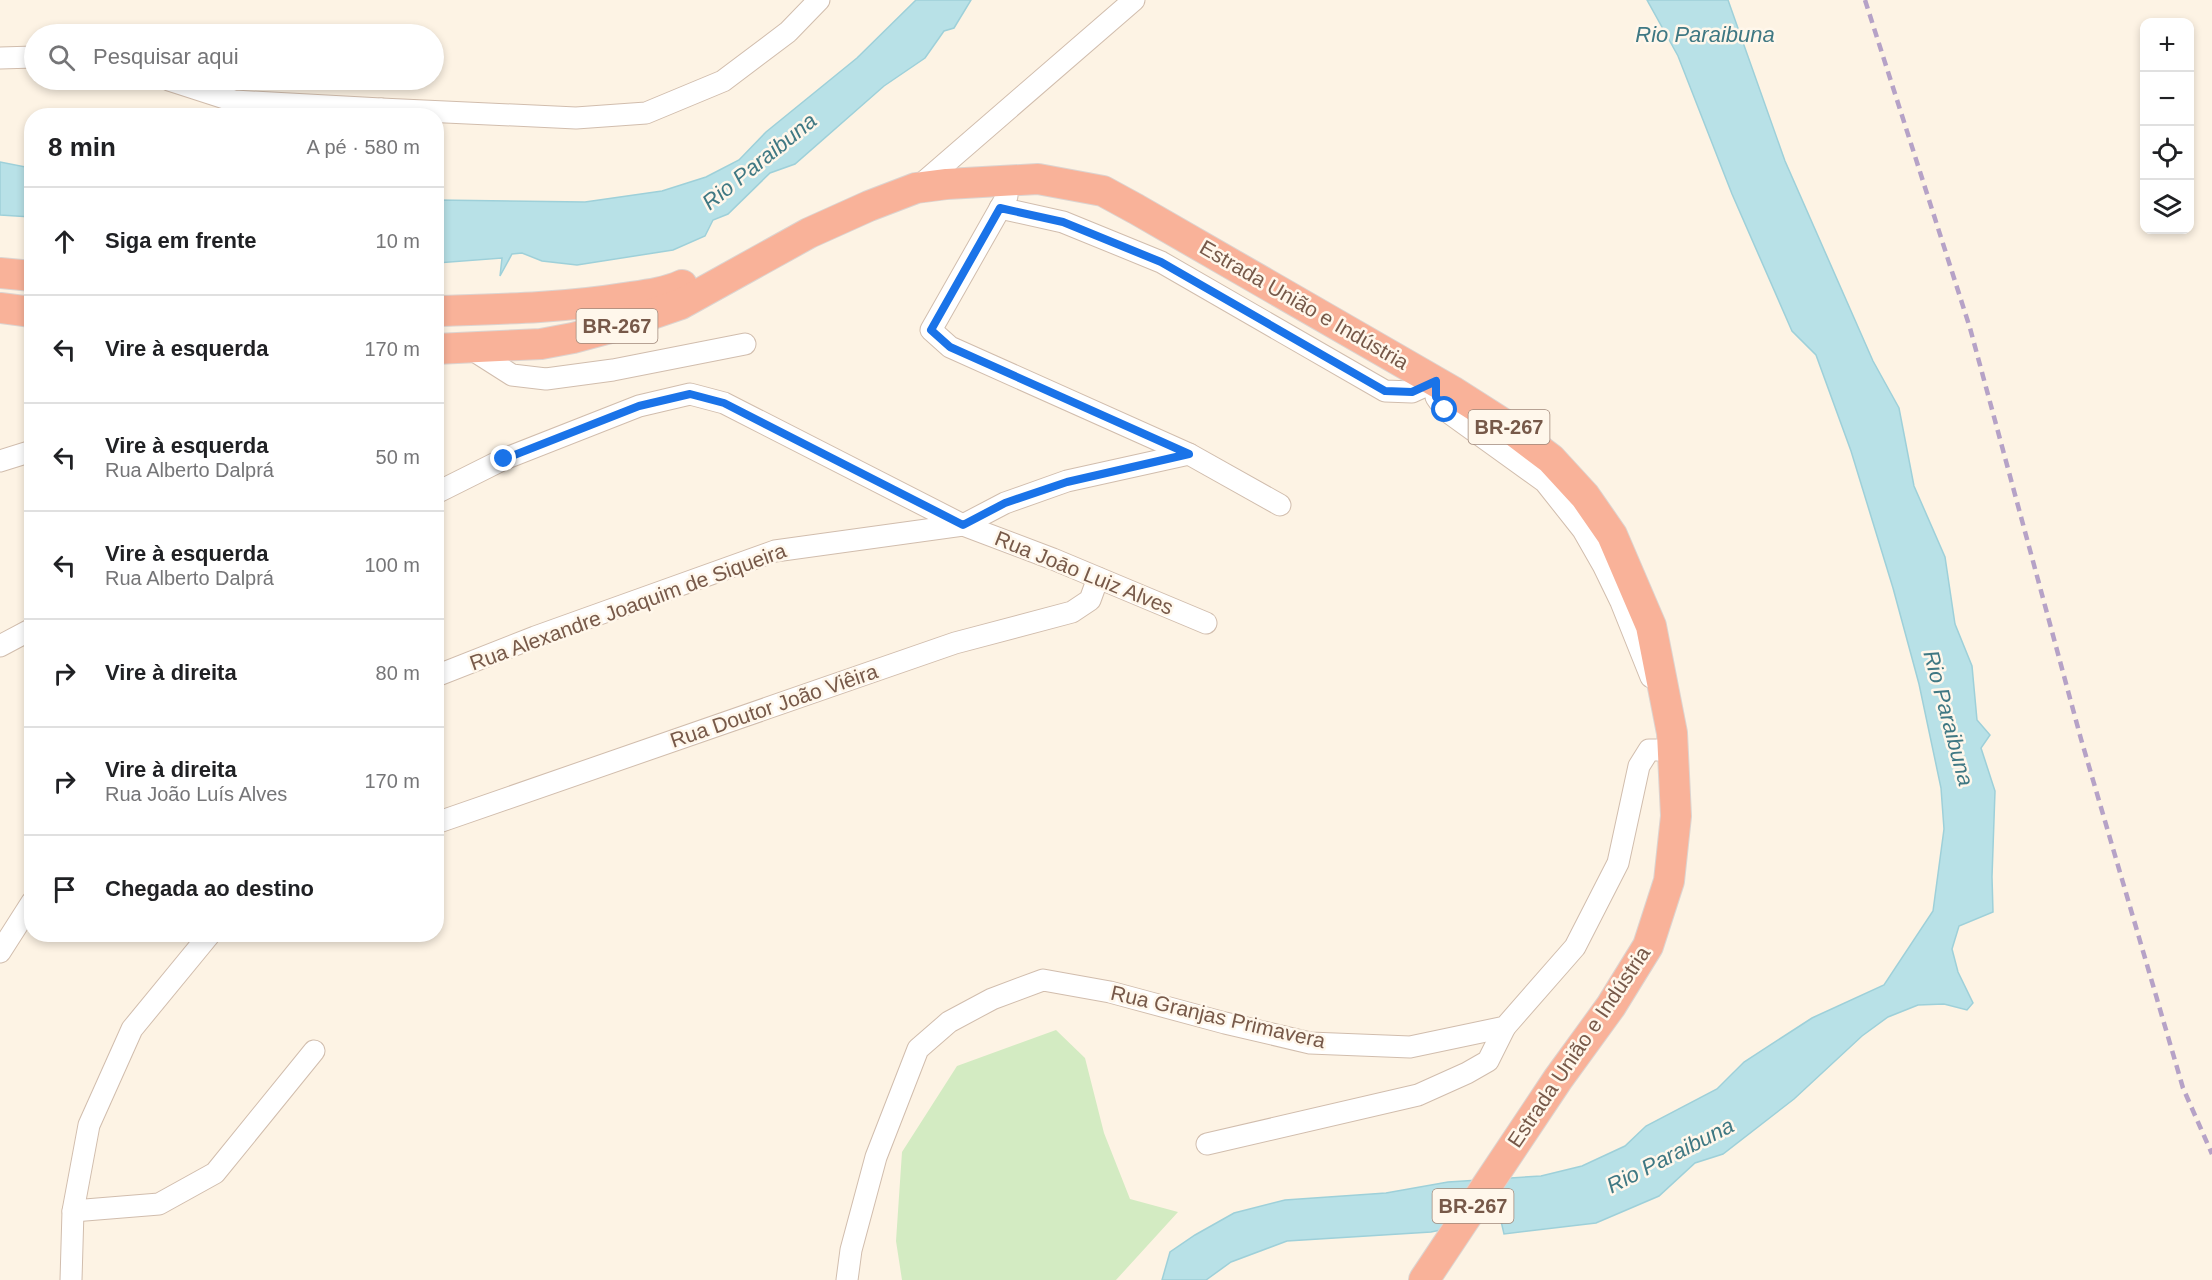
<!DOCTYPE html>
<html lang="pt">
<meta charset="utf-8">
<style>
:root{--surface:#fff;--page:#f2f2f2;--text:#202124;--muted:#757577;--line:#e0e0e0}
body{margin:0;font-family:Arial,sans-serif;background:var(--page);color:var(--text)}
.controls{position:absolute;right:18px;top:18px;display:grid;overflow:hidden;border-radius:12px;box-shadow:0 3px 9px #0003}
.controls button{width:54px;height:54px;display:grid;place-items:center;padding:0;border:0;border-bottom:2px solid var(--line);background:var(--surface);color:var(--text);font:30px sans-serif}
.stop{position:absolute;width:18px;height:18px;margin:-14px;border:4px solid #1a73e8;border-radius:50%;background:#fff}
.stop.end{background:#1a73e8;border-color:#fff;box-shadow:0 2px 6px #0008}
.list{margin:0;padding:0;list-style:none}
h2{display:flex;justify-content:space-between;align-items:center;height:78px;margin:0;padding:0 24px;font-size:26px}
h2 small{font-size:20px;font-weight:400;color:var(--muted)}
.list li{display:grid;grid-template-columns:39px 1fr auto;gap:18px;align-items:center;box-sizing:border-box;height:108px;padding:0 24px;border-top:2px solid var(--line)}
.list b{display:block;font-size:22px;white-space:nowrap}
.list p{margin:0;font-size:20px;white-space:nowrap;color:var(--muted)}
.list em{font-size:20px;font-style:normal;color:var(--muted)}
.icon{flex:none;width:33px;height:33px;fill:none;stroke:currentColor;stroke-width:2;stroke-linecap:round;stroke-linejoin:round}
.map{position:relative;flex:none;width:2212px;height:1280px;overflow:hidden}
.search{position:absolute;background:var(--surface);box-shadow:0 3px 9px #0003;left:24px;top:24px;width:420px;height:66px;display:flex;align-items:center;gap:15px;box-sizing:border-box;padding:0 21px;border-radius:33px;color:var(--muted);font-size:22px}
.panel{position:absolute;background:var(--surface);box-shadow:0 3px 9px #0003;left:24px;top:108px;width:420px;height:834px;border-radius:24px}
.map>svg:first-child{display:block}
.green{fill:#d3ebc2}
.water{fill:#b8e1e7;stroke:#9ed0d9;stroke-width:1.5}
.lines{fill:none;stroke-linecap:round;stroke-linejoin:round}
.minor-casing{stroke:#d1bdad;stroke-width:23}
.highway-casing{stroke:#dcd4d0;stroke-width:32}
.minor{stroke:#fff;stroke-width:21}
.highway{stroke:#f9b299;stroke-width:30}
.rail{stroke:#b6a2c7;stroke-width:4.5;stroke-dasharray:9 6;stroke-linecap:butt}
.route{stroke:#1a73e8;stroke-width:8}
.labels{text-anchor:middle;stroke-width:5;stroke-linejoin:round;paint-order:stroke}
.shield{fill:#fff7eb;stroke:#a0887a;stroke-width:1.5}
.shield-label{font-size:20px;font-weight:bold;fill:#775949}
.street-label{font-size:21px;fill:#775949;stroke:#fff7eb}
.water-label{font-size:22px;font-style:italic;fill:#3f7883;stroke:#fff7eb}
</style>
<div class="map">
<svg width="2212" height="1280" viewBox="0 0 2212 1280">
<rect width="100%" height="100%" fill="#fdf3e4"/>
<path class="green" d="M 1056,1030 L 1085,1058 L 1104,1133 L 1130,1199 L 1178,1212 L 1116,1280 L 902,1280 L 896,1241 L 902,1152 L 957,1066 Z"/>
<g class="water">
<path d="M 916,0 L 971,0 L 954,28 L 944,31 L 925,58 L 884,86 L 795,164 L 770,173 L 728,214 L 713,220 L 705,236 L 673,250 L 577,265 L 542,261 L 522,253 L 512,254 L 500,276 L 502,258 L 437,263 L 437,200 L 585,202 L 662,191 L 706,177 L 739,160 L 766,132 L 857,58 Z"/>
<path d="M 1647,0 L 1728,0 L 1785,161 L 1873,361 L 1899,408 L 1914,486 L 1945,557 L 1955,624 L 1972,666 L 1977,720 L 1990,735 L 1981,748 L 1995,791 L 1992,877 L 1993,912 L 1959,926 L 1952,949 L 1958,972 L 1973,1003 L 1967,1010 L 1944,1004 L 1918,1005 L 1888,1017 L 1862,1036 L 1794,1099 L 1723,1154 L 1695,1163 L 1659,1196 L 1596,1223 L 1504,1234 L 1501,1221 L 1490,1220 L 1431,1232 L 1287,1241 L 1231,1262 L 1206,1280 L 1162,1280 L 1170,1252 L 1195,1235 L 1234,1213 L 1285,1200 L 1386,1193 L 1448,1182 L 1541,1176 L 1582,1166 L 1625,1146 L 1646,1126 L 1717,1089 L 1744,1062 L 1812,1018 L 1884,985 L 1933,911 L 1944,829 L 1941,788 L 1919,684 L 1893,588 L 1851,451 L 1816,355 L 1792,331 L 1732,194 L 1678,56 Z"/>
<path d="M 0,162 L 31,168 L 31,217 L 0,215 Z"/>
</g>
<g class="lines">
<defs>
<g id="minor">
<path d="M 0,58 L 34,57"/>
<path d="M 169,80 L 234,101 L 381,109"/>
<path d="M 381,116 L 381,109 L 576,118 L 646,113 L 723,81 L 788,32 L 819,0"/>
<path d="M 917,188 L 1134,0"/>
<path d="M 1007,196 L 931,330 L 950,347 L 1189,454 L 1280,505"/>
<path d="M 1000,208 L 1063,222 L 1161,262 L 1385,391 L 1412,392 L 1436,381 L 1436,397 L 1445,410 L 1545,482 L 1583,530 L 1603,565 L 1621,602 L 1651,677"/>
<path d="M 468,347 L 512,375 L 546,379 L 613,370 L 745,344"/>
<path d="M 0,461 L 32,451"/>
<path d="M 436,493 L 504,459 L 639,406 L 690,394 L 724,403 L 963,525 L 1053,559 L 1206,623"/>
<path d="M 0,646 L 32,629"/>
<path d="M 436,676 L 535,637 L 775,551 L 963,525 L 1005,503 L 1067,481 L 1189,454"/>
<path d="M 436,823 L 955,643 L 1072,612 L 1090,600 L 1098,578"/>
<path d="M 0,952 L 32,902"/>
<path d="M 1207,1144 L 1418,1095 L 1467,1073 L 1488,1061 L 1505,1027"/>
<path d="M 73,1211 L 159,1204 L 215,1173 L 314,1051"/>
<path d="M 71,1280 L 73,1211 L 89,1125 L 132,1029 L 210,934"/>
<path d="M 847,1280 L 851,1250 L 876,1157 L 918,1049 L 949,1022 L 992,999 L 1043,980 L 1110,992 L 1225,1023 L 1310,1043 L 1410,1047 L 1505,1027 L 1575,947 L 1618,863 L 1639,766 L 1649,750 L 1665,750 L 1675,755"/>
</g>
<g id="highway">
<path d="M 0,273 L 32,276"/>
<path d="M 0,308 L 32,312"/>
<path d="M 436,311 C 499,309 562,308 624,298 C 644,295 664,293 682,285"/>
<path d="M 436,349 L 541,344 L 573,338 L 614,327 L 681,304 L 809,233 L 869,206 L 916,188 L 947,184 L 1038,179 L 1103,191 L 1136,209 L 1452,391 L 1510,428 L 1551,459 L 1585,496 L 1612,535 L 1651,626 L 1672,733 L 1676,816 L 1669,881 L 1648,946 L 1611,1006 L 1558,1079 L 1424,1280"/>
</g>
</defs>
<use href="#minor" class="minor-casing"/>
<use href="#highway" class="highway-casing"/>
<use href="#minor" class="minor"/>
<use href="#highway" class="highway"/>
<path class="rail" d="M 1865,0 L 1970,328 L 2081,739 L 2183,1088 L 2212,1154"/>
</g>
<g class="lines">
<path class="route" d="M 504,459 L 639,406 L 690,394 L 724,403 L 963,525 L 1005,503 L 1067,482 L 1189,454 L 950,347 L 931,330 L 1000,208 L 1063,222 L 1161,262 L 1385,391 L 1412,392 L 1436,381 L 1436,397 L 1445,410"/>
</g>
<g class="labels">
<g class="shield">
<rect x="576.5" y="309" width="81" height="34" rx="4.5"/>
<rect x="1468.5" y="410" width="81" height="34" rx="4.5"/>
<rect x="1432.5" y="1189" width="81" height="34" rx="4.5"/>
</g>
<g class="shield-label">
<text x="617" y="333">BR-267</text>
<text x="1509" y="434">BR-267</text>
<text x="1473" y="1213">BR-267</text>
</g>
<g class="street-label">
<text transform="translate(1304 305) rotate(30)" y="7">Estrada União e Indústria</text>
<text transform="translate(1084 573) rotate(22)" y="7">Rua Joāo Luiz Alves</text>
<text transform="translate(628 607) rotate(-20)" y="7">Rua Alexandre Joaquim de Siqueira</text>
<text transform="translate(774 706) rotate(-19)" y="7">Rua Doutor João Viêira</text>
<text transform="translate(1218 1017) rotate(13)" y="7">Rua Granjas Primavera</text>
<text transform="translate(1579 1047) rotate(-56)" y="7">Estrada União e Indústria</text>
</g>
<g class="water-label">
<text x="1705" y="42">Rio Paraibuna</text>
<text transform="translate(759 161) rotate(-39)" y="8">Rio Paraibuna</text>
<text transform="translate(1949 718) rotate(75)" y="8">Rio Paraibuna</text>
<text transform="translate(1670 1155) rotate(-27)" y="8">Rio Paraibuna</text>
</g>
</g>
</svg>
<div class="controls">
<button>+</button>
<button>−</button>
<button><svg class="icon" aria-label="locate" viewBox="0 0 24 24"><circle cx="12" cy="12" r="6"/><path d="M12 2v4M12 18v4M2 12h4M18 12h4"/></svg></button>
<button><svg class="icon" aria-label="layers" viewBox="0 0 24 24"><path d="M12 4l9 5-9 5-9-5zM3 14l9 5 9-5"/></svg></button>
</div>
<div class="stop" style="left:1445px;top:410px"></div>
<div class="stop end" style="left:504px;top:459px"></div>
<div class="search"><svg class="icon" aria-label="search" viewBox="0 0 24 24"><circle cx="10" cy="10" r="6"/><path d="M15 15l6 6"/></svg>Pesquisar aqui</div>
<section class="panel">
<h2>8 min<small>A pé · 580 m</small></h2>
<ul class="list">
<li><svg class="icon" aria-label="ahead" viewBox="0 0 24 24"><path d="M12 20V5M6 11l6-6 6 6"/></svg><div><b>Siga em frente</b></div><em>10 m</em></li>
<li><svg class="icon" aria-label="left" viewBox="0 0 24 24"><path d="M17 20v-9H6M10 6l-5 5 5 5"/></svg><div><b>Vire à esquerda</b></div><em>170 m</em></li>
<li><svg class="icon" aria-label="left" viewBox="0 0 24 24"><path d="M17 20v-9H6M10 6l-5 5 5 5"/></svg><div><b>Vire à esquerda</b><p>Rua Alberto Dalprá</p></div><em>50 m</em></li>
<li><svg class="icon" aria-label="left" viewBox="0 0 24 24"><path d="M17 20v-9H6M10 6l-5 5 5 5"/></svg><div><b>Vire à esquerda</b><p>Rua Alberto Dalprá</p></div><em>100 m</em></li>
<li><svg class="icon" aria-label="right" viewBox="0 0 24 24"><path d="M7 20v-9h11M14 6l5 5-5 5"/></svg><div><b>Vire à direita</b></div><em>80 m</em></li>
<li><svg class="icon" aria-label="right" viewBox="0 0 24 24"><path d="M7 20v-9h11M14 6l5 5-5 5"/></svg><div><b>Vire à direita</b><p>Rua João Luís Alves</p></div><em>170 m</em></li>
<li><svg class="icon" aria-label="arrive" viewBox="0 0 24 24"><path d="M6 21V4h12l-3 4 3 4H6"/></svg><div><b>Chegada ao destino</b></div></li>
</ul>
</section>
</div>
